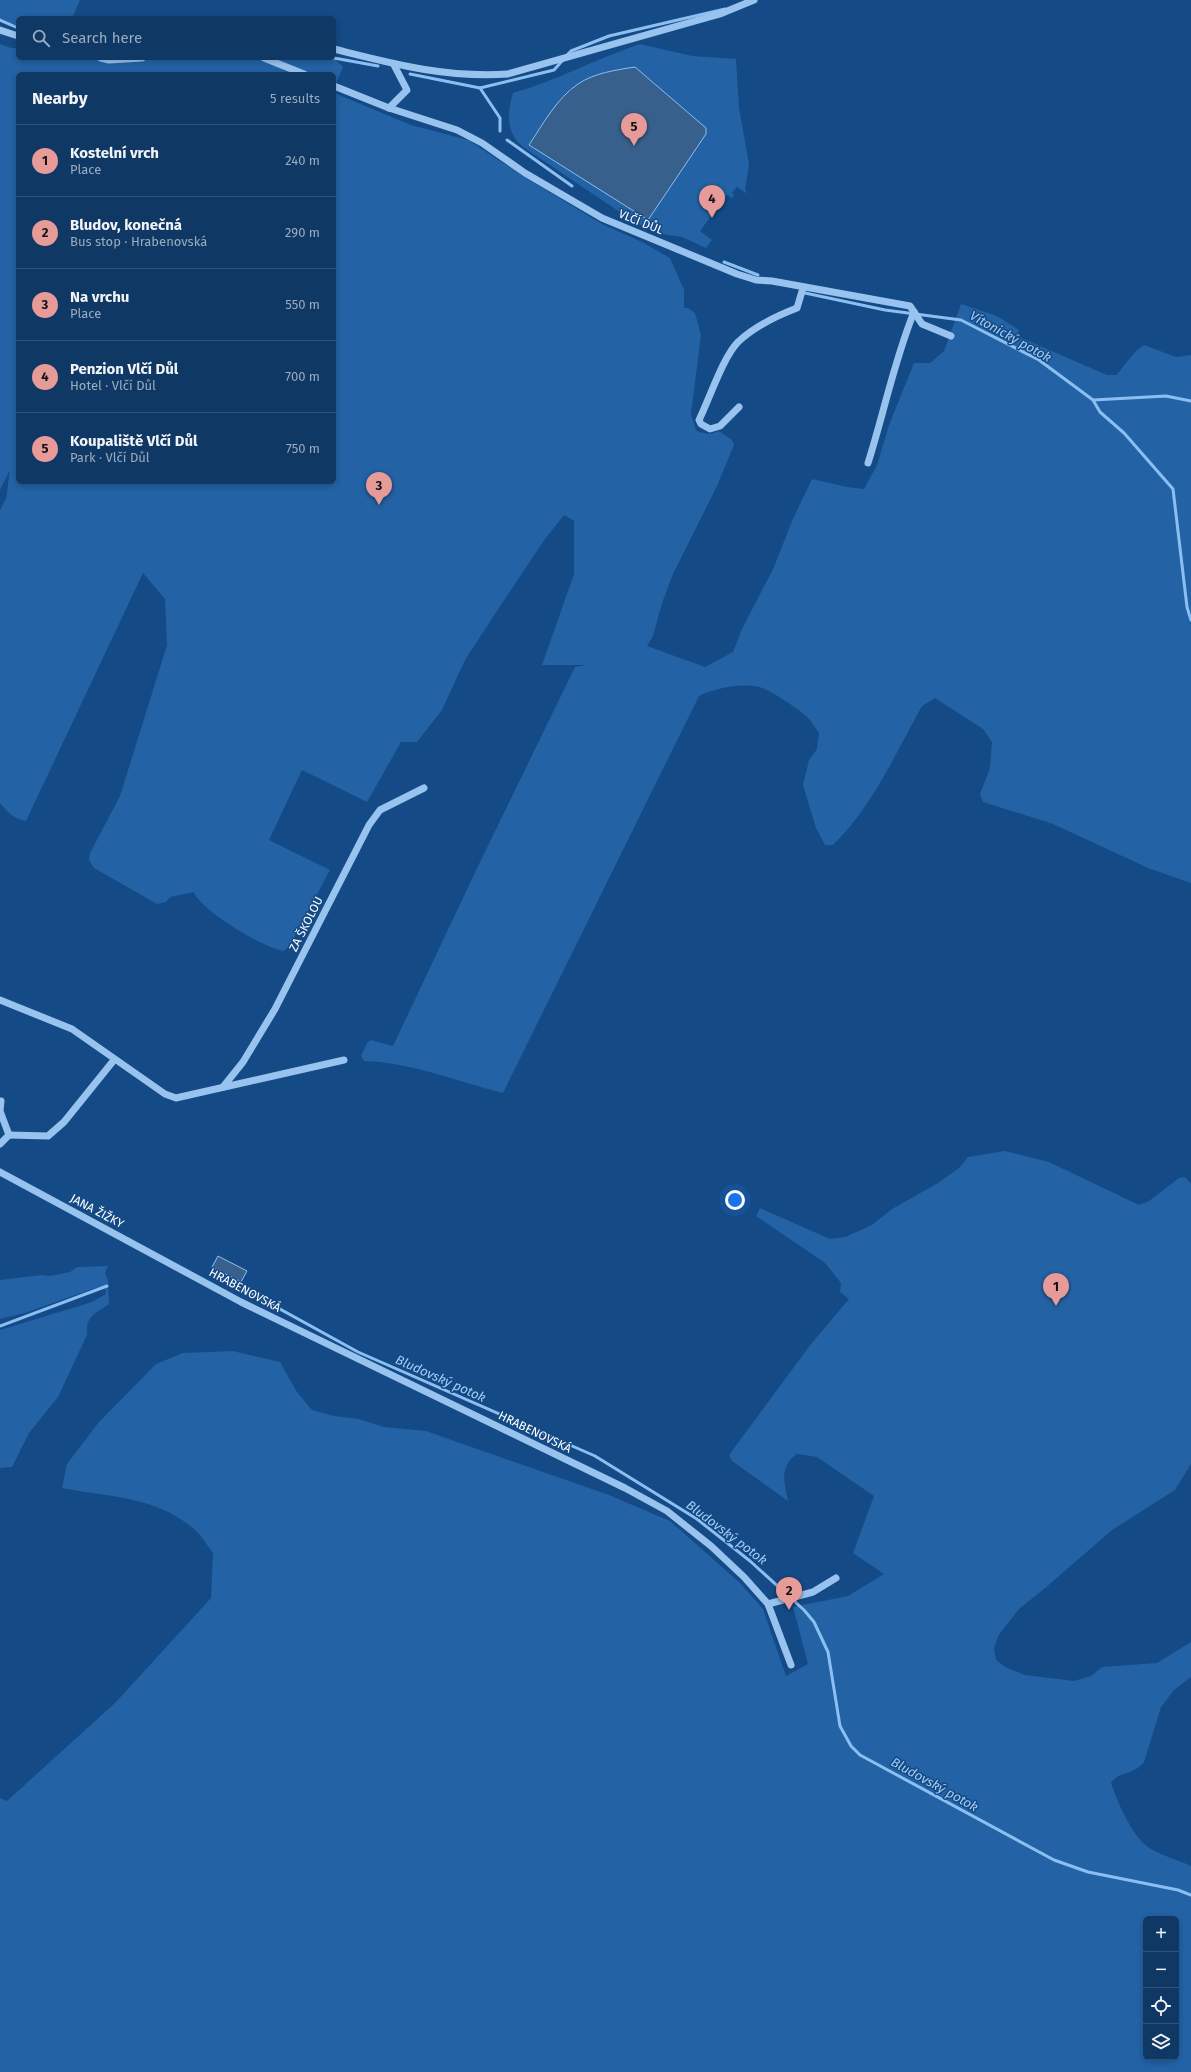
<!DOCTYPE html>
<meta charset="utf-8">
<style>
:root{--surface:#0f3864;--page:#1d436d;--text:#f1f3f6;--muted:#9bacbf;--line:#2f5278;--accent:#e69b98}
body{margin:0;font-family:"Fira Sans",sans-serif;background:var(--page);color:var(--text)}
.controls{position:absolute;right:12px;bottom:12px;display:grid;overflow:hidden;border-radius:6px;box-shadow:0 2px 6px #0003}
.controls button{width:36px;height:36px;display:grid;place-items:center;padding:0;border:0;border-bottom:1px solid var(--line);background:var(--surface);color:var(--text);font:20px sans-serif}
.you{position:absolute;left:735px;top:1200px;width:14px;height:14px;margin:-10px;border:3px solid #fff;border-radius:50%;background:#1a73e8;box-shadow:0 0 0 6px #1a73e833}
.badge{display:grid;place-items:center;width:26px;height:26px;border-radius:50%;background:var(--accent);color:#111;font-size:13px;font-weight:700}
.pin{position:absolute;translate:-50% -33px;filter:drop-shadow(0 1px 2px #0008)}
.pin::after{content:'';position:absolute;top:21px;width:14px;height:12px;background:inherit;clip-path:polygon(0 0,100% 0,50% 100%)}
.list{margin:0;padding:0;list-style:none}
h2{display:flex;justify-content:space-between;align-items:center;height:52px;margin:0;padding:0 16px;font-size:17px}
h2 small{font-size:13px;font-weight:400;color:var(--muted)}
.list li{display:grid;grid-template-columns:26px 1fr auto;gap:12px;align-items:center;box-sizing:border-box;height:72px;padding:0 16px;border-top:1px solid var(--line)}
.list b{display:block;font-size:15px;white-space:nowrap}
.list p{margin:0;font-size:13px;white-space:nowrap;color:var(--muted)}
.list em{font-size:13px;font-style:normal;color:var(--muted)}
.icon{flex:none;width:22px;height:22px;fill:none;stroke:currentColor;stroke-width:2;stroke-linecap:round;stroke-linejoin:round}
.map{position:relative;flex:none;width:1191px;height:2072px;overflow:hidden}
.search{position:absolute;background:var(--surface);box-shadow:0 2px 6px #0003;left:16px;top:16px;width:320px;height:44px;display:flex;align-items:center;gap:10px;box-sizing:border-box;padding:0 14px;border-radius:6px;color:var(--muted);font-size:15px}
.panel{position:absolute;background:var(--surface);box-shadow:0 2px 6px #0003;left:16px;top:72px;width:320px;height:412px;border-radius:6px}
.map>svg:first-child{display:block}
.green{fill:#2362a4;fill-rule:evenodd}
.water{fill:#37608c;stroke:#8bbff2}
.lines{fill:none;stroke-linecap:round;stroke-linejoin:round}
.stream{stroke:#8bbff2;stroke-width:3}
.minor{stroke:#99c3ef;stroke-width:7}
.labels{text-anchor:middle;stroke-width:3;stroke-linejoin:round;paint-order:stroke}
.street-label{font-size:12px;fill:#fff;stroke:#144a86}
.water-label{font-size:13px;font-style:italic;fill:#a4cdf6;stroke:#144a86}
</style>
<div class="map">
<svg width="1191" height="2072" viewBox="0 0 1191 2072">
<rect width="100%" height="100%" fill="#144a86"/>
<g class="green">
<path d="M 0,0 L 80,0 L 72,18 L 18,18 L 18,27 L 0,22 Z"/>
<path d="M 0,44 L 11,48 L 18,48 L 18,58 L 334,58 L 343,67 L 334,89 L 334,74 L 18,74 L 18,482 L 334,482 L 334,93 L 411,125 L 468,140 L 526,178 L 602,224 L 642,242 L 670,258 L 684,290 L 684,308 L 688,308 L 695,313 L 701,335 L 691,414 L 696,430 L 699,432 L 710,434 L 719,431 L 732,440 L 734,445 L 717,486 L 673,574 L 662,603 L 653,636 L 647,646 L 705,667 L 733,652 L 742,629 L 774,567 L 792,521 L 812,479 L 847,487 L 864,489 L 877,465 L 889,425 L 914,363 L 930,363 L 944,351 L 961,304 L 997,316 L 1019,330 L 1017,336 L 1107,375 L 1116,375 C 1126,365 1132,352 1144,345 L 1176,357 L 1191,355 L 1191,883 L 1148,868 L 1053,824 L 983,802 L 980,794 L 990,768 L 992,742 L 983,729 L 935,698 L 922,706 C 896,753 872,807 833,845 L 825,845 L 816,828 L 803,785 L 809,760 L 817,749 L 819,733 C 816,729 813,724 810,720 C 804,712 769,689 759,687 C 740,683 716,688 699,696 L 503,1093 C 458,1082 411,1062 364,1061 L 361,1056 L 367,1043 L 371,1040 L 393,1046 L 479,864 L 575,667 L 587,665 L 542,665 L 574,574 L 574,521 L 564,515 L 545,539 L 495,614 L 465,660 L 442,710 L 417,742 L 401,742 L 367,802 L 302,770 L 269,840 L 330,870 L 290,945 L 284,951 C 265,949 200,910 194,892 L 170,897 L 166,902 L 157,904 L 94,868 L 89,860 L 90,853 L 120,796 L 167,645 L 165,599 L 143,573 L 26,821 C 14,819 7,812 0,803 L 0,510 L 6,499 L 10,470 L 0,490 Z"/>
<path d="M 640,44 L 692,56 L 736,59 L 739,108 L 749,164 L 745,190 L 747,192 L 746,193 L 737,187 L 732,193 L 734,195 L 732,198 L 727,195 L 700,231 L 712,240 L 706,248 L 682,237 L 662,234 L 636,223 L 529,151 C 525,148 520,145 517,141 C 506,128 508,108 513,93 C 556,81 597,58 640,44 Z"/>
<path d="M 1005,1151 L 1049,1162 L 1139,1205 L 1149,1201 L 1179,1178 L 1185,1177 L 1191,1184 L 1191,1464 L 1175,1490 L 1112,1530 L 1044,1589 L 1019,1609 L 998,1636 L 994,1649 L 996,1660 L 1005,1667 L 1025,1675 L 1074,1681 L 1091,1676 L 1102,1667 L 1157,1663 L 1191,1642 L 1191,1677 L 1174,1690 L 1161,1707 L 1144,1762 C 1133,1776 1120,1770 1111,1783 C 1117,1801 1133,1839 1151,1849 C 1163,1856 1178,1860 1191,1866 L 1191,2072 L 0,2072 L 0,1798 L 7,1801 L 116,1702 L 211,1598 L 213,1553 C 207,1545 201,1535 194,1529 C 156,1496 108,1497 62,1488 L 67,1464 L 99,1422 L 156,1364 L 183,1353 L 233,1351 L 280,1362 L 297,1392 L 312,1410 L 334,1416 L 359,1419 L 384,1427 L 426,1431 L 609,1495 L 670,1521 L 740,1583 L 763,1609 L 786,1676 L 808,1664 L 793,1607 L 848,1596 L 884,1574 L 853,1553 L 874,1496 L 817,1457 L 797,1454 C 779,1466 784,1483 788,1501 L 732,1461 L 729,1455 L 811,1344 L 849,1299 L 840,1292 L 841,1283 L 825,1263 L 756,1216 L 760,1208 L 830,1239 L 845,1237 L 872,1225 L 892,1209 L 938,1183 L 959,1168 L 968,1157 ZM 1146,1919 L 1176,1919 L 1176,2057 L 1146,2057 Z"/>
<path d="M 108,1266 L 105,1273 L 108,1280 L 109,1304 C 95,1314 86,1315 87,1335 L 58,1397 L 29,1433 L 12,1467 L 0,1468 L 0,1330 L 92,1302 L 106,1294 L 105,1287 L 95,1288 L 25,1313 L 0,1319 L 0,1280 L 42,1275 L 50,1276 L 70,1272 L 77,1267 Z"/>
</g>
<g class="water">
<path d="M 635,67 L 706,128 L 706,134 L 648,220 L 529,145 C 543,124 557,98 578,84 C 594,73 616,70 635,67 Z"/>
<path d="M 218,1256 L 247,1271 L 241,1282 L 212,1267 Z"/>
</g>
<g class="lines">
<g class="stream">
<path d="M 0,20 L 18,28"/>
<path d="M 567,55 L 571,51 L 609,36 L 725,9"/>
<path d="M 334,58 L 378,66"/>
<path d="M 410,74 L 480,88 L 500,118 L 500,131"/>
<path d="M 480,88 L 554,70 L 562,61"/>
<path d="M 507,140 L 572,186"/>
<path d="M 724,262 L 758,275"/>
<path d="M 805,293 L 885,310 L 961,320 L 1039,360 L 1093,400 L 1100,412 L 1124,433 L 1173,489 L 1187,607 L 1191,620"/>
<path d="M 1093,400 L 1166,396 L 1191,401"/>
<path d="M 229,1281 L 358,1352 L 595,1456 L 697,1519 L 750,1561 L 804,1610 L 814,1622 L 828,1652 L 840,1726 L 851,1746 L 860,1755 L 1054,1860 L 1088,1872 L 1178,1890 L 1191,1895"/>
<path d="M 0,1326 L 107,1286"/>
</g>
<g class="minor">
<path d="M 0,30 L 18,36"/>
<path d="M 334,49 C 394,64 445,78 508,74 L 720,14 L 754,0"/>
<path d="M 101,58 L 109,60 L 142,58"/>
<path d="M 264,58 L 304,74"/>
<path d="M 334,86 L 389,108 L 457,130 L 482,143 L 525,173 L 602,218 L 737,274 L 756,280 L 772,281 L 910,306 L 922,324 L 951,336"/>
<path d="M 389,108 L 407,90 L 394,65"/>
<path d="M 739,407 L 720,426 L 710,429 L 701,424 L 699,420 C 709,400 723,357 738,342 C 755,326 776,316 797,308 L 803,288"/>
<path d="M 868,463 C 884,413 894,361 914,312"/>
<path d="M 0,1000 L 72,1029 L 165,1094 L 176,1098 L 344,1060"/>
<path d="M 223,1087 L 243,1062 L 275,1009 L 369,825 L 380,810 L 424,788"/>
<path d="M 1,1101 L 0,1111 L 9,1135"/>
<path d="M 9,1135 L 48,1136 L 64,1122 L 114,1060"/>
<path d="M 0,1144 L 9,1135"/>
<path d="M 0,1172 L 241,1302 L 625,1488 L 667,1511 L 711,1546 L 744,1577 L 768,1604 L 791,1665"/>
<path d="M 768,1604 L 813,1592 L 836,1578"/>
</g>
</g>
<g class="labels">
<g class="street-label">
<text transform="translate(641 222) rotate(22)" y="4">VLČÍ DŮL</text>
<text transform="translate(306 924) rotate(-63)" y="4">ZA ŠKOLOU</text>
<text transform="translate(97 1211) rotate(28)" y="4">JANA ŽIŽKY</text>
<text transform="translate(245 1290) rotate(28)" y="4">HRABENOVSKÁ</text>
<text transform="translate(535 1432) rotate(26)" y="4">HRABENOVSKÁ</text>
</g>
<g class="water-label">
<text transform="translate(1011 336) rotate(29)" y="5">Vítonický potok</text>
<text transform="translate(441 1378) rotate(24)" y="5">Bludovský potok</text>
<text transform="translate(727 1532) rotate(37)" y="5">Bludovský potok</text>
<text transform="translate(935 1784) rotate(29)" y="5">Bludovský potok</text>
</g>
</g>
</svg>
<div class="controls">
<button>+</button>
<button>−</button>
<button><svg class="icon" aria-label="locate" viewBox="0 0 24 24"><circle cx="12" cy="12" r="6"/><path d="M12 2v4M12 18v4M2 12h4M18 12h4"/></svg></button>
<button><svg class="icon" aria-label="layers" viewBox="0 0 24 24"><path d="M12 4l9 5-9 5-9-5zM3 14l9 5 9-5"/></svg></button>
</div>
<div class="you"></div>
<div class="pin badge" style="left:1056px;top:1306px">1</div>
<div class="pin badge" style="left:789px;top:1610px">2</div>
<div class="pin badge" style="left:379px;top:505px">3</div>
<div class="pin badge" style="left:712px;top:218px">4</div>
<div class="pin badge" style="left:634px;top:146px">5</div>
<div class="search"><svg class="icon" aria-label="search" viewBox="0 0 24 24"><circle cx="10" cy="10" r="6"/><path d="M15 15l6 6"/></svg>Search here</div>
<section class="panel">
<h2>Nearby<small>5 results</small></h2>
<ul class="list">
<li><span class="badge">1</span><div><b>Kostelní vrch</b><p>Place</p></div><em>240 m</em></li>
<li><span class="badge">2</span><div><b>Bludov, konečná</b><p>Bus stop · Hrabenovská</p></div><em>290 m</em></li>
<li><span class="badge">3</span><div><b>Na vrchu</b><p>Place</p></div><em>550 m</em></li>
<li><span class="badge">4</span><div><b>Penzion Vlčí Důl</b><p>Hotel · Vlčí Důl</p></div><em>700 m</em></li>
<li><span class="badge">5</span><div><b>Koupaliště Vlčí Důl</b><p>Park · Vlčí Důl</p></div><em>750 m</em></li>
</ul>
</section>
</div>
